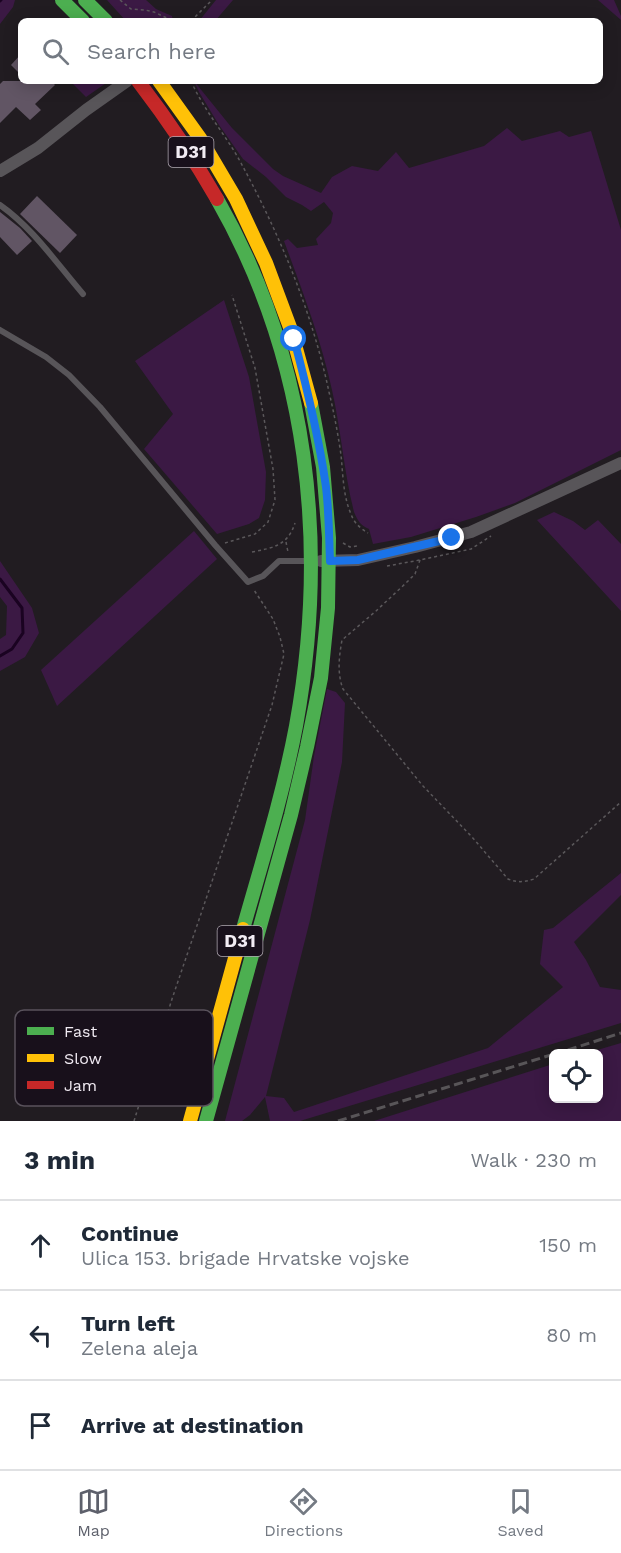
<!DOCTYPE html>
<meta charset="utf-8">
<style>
:root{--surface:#fff;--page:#f6f6f7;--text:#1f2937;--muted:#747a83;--line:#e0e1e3;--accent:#5d606b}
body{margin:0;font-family:"Work Sans",sans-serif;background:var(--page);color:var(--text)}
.controls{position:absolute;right:18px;bottom:18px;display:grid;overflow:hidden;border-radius:9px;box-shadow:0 3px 15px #0003}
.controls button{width:54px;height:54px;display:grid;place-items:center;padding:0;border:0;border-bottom:2px solid var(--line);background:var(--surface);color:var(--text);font:30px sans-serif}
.stop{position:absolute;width:18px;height:18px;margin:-14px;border:4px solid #1a73e8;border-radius:50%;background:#fff}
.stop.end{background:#1a73e8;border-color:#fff;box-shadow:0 2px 6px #0008}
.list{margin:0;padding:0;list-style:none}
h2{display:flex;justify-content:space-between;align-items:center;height:78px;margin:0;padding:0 24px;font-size:26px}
h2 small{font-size:20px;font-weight:400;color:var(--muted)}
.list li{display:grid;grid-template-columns:39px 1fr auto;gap:18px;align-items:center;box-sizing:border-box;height:90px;padding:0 24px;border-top:2px solid var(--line)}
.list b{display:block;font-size:22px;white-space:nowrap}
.list p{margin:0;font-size:20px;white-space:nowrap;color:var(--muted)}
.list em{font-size:20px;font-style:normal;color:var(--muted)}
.icon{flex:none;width:33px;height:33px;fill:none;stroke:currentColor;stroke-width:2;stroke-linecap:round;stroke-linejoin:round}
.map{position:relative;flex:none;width:621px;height:1121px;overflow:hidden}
.search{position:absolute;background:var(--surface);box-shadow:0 3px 15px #0003;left:18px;right:18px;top:18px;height:66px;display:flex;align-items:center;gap:15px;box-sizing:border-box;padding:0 21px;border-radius:9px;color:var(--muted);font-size:22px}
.sheet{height:348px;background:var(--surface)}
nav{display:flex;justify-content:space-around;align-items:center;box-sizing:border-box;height:84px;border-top:2px solid var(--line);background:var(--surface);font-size:16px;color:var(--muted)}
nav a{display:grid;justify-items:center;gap:3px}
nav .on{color:var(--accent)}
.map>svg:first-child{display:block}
.green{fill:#3b1944}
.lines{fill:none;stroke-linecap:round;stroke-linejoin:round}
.stream{stroke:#1a0321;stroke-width:3}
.building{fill:#615564}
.path{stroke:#5b585b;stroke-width:1.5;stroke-dasharray:3 3;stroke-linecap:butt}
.lane{stroke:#585559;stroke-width:6}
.street{stroke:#585559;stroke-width:12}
.fast{stroke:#4caf50;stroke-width:14}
.slow{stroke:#ffc107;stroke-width:14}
.jam{stroke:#c62828;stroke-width:14}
.rail{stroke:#585558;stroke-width:3;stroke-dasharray:9 4.5;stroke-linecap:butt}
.route{stroke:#1a73e8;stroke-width:8}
.labels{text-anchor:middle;stroke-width:4.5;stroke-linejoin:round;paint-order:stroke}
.shield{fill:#18101b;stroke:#b0a9b2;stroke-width:1.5}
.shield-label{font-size:18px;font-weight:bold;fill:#f1ebf3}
.key{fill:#18101b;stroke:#59525c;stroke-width:1.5}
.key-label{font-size:16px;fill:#f1ebf3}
</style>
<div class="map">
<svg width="621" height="1121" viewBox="0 0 621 1121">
<rect width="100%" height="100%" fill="#211c21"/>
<g class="green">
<path d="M 0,0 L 15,0 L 13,7 L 0,24 Z"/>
<path d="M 107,0 L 146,0 L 156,9 L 172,16 L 173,21 L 126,21 Z"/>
<path d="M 216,0 L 233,0 L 215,21 L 199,21 Z"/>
<path d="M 598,0 L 614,0 L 621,16 L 621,20 Z"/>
<path d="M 70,81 L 109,81 L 86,97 Z"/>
<path d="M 194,81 L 232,128 L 273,169 L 283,176 L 321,193 L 332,177 L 352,166 L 378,171 L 396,152 L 409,168 L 484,146 L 507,128 L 522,141 L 560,131 L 569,137 L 591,131 L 621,230 L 621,450 L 515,503 L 476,517 L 411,537 L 373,544 L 369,529 C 360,525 358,521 354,512 C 344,472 341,430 332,390 C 321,339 302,290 284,241 L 288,239 L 297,248 L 318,245 L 316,239 L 331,223 L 333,213 L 324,202 L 311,211 L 302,205 L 286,197 L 266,177 L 243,159 L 219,125 L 199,92 Z"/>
<path d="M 224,300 L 249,377 L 266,472 L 265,500 L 259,518 L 249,524 L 217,534 L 144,449 L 173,414 L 135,361 Z"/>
<path d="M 554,512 L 573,521 L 585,530 L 598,520 L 621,544 L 621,611 L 537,520 Z"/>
<path d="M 194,531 L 217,559 L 57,706 L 41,670 Z"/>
<path d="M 0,561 L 32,608 L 39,633 L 25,657 L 0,671 L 0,639 L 6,635 L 7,606 L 0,597 Z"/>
<path d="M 327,689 L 336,692 L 345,703 L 342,762 L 310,920 L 266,1096 L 284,1098 L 294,1112 L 488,1048 L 563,987 L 540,964 L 544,930 L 553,928 L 621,873 L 621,895 L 574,942 L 586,960 L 600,987 L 621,990 L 621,1023 L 300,1121 L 270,1121 L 265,1097 L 250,1115 L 242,1121 L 225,1121 L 305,820 L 314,756 Z"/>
<path d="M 621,1043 L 621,1121 L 374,1121 L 553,1064 L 554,1098 L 598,1098 L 598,1054 L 587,1053 Z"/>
</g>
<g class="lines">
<g class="stream">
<path d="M 0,1 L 1,0"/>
<path d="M 0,579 L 22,608 L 23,633 L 12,649 L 0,656"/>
</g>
</g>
<g class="building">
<path d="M 21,54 L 21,75 L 11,65 Z"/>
<path d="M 3,81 L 51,81 L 55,85 L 35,104 L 41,110 L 30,120 L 16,107 L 0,123 L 0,84 Z"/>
<path d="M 37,196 L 77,235 L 60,253 L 20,214 Z"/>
<path d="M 0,212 L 20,228 L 32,241 L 17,255 L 0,237 Z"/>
</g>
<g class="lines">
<g class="path">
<path d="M 120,0 L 131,9 L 145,10 L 154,12 L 173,21"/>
<path d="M 191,21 L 212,0"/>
<path d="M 191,81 C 204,111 226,135 241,163 C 280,235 312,312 329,392 C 334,413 338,434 341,455 C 343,474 343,496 351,514 C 354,523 360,528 368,533"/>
<path d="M 286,542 L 288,552"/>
<path d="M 225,543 L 255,534 L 268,522 L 275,500 L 273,469 L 255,368 L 232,295"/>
<path d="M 343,543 L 350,547 L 357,546 L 357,548"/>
<path d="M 252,552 C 272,548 288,546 295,523"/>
<path d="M 420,560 L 415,574 L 406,583 L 376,611 L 342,640 C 339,657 337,673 343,689 L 423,786 L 472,837 L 508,879 C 518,883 524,882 534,879 L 621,802"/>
<path d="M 387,566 L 420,560 L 471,549 L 491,536"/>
<path d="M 134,1121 L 172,999 L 272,705 L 284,654 L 280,637 L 273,619 L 254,590"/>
</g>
<g class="lane">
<path d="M 0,205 C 33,228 57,264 83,294"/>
<path d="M 0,330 L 46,357 L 69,375 L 100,407 L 215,545 L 248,582 L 263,576 L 279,561 L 310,561"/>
</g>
<g class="street">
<path d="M 0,171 L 38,148 L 86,110 L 127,81"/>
<path d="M 321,561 L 358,560 L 415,547 L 471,532 L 621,463"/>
</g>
<g class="fast">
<path d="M 62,0 L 83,21"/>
<path d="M 85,0 L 106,21"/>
<path d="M 217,199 C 309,360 329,545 296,726 C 283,795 262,862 243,929"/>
<path d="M 206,1121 L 291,815 L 307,747 L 321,678 L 328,608 L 329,538 L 323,467 L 311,403"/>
</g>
<g class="slow">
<path d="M 159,81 L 200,138 L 236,199 L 266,263 L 291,330 L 311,403"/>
<path d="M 190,1121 L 243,929"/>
</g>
<path class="jam" d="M 138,81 C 167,119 193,157 217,199"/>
<g class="rail">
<path d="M 555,1054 L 621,1033"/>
<path d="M 338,1121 L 554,1054"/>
</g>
</g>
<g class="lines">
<path class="route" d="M 294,339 C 307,388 319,437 326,487 C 329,512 329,537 330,561 L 358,560 L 452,538"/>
</g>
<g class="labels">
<g class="shield">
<rect x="168.5" y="137" width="45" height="30" rx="4.5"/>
<rect x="217.5" y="926" width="45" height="30" rx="4.5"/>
</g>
<g class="shield-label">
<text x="191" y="158">D31</text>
<text x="240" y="947">D31</text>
</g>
</g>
<rect x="15" y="1010" width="198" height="96" rx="9" class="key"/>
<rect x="27" y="1027" width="27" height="8" fill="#4caf50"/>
<rect x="27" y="1054" width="27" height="8" fill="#ffc107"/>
<rect x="27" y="1081" width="27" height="8" fill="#c62828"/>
<g class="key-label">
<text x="64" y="1037">Fast</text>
<text x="64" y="1064">Slow</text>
<text x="64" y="1091">Jam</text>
</g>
</svg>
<div class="controls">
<button><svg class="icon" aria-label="locate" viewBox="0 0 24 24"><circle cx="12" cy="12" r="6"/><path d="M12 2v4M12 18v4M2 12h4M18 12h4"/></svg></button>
</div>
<div class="stop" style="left:294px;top:339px"></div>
<div class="stop end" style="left:452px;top:538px"></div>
<div class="search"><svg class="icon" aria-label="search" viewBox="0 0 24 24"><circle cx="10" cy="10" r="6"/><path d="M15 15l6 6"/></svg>Search here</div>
</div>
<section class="sheet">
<h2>3 min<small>Walk · 230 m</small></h2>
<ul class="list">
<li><svg class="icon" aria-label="ahead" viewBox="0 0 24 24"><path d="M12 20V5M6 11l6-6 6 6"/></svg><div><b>Continue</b><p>Ulica 153. brigade Hrvatske vojske</p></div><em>150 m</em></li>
<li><svg class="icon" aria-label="left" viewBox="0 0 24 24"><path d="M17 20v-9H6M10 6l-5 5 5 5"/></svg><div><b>Turn left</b><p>Zelena aleja</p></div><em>80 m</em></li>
<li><svg class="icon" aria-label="arrive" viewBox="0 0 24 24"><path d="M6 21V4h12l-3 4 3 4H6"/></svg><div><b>Arrive at destination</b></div></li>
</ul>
</section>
<nav>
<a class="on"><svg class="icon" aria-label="map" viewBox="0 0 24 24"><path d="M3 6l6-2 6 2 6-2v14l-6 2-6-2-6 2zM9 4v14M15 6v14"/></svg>Map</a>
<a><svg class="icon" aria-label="directions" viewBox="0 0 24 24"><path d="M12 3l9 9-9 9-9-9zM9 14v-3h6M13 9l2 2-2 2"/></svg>Directions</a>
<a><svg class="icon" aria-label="saved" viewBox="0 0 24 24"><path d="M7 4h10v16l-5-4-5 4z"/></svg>Saved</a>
</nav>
